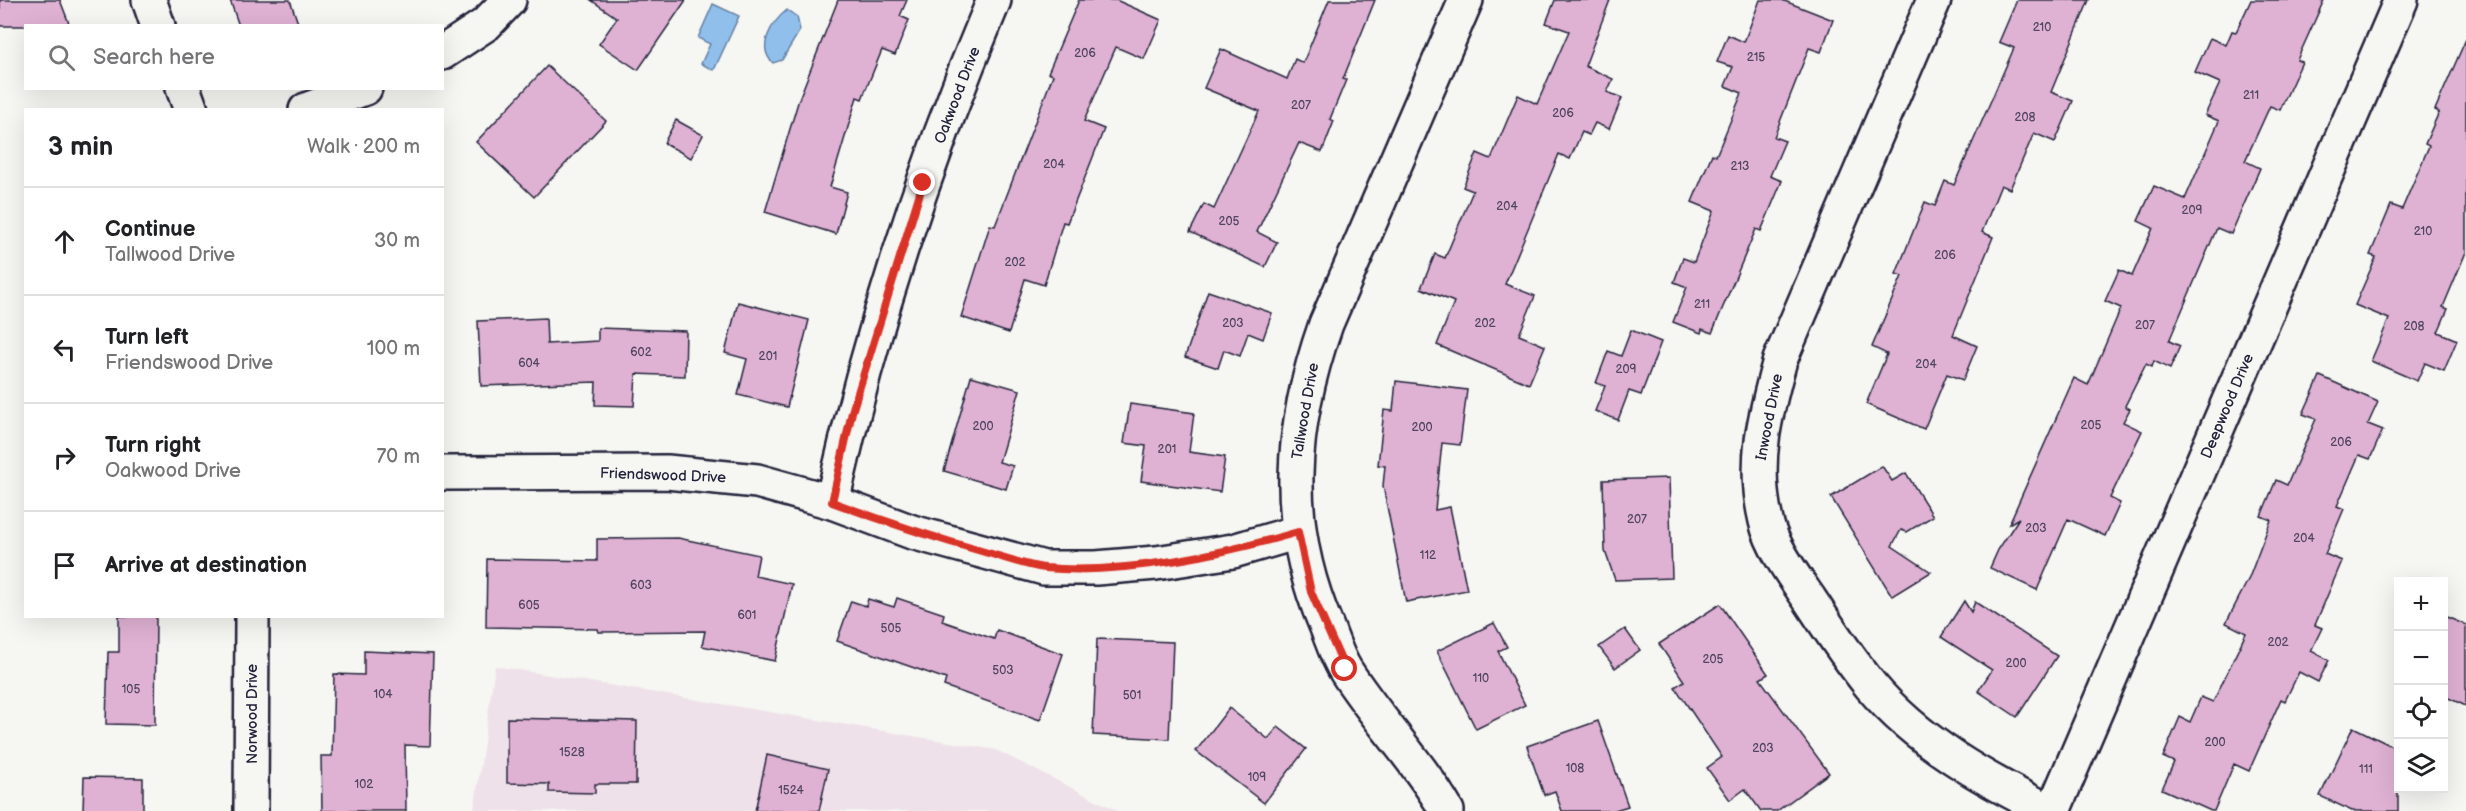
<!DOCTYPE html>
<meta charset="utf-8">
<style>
:root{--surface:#fff;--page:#f6f6f6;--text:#202124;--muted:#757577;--line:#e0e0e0}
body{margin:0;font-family:"Balsamiq Sans",sans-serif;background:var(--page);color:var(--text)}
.controls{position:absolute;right:18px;bottom:18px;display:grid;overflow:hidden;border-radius:0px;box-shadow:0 6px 24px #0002}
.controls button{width:54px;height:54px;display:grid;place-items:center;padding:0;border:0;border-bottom:2px solid var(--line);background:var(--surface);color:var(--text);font:30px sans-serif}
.stop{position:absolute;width:18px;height:18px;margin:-14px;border:4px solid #d93025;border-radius:50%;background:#fff}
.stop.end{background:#d93025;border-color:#fff;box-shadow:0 2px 6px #0008}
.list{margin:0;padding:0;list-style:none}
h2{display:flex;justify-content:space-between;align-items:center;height:78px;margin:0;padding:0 24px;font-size:26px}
h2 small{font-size:20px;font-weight:400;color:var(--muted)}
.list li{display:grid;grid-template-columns:39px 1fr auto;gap:18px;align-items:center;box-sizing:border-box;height:108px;padding:0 24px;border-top:2px solid var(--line)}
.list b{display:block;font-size:22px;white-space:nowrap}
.list p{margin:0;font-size:20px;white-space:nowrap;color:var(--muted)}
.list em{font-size:20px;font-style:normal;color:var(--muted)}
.icon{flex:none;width:33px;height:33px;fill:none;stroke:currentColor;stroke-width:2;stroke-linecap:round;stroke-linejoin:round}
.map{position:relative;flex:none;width:2466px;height:811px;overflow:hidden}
.search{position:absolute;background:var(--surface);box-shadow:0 6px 24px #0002;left:24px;top:24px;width:420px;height:66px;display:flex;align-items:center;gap:15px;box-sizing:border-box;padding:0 21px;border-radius:0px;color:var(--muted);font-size:22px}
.panel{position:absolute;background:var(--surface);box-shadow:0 6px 24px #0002;left:24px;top:108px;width:420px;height:510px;border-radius:0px}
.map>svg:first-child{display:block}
.built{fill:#efe1e9}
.water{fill:#91bfeb;stroke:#6580a5;stroke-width:1.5}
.building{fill:#dfb1d3;stroke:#22223b;stroke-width:1.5}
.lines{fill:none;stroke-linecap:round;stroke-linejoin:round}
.minor-casing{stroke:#22223b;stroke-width:38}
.minor{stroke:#f6f6f2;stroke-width:33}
.route{stroke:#d93025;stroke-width:8}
.labels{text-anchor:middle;stroke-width:4.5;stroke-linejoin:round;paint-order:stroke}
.number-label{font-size:12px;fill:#514661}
.street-label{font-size:15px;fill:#22223b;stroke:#f6f6f2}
</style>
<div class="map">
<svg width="2466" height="811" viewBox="0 0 2466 811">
<rect width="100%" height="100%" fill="#f6f6f2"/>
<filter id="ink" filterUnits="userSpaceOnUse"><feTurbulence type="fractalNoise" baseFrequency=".0167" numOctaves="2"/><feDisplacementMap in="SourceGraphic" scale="12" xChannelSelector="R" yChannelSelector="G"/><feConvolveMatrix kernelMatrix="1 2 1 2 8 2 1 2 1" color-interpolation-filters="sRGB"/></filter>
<g filter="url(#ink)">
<path class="built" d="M 495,666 L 996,750 L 1118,811 L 474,811 Z"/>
<g class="water">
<path d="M 713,4 L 739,16 L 714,70 L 701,64 L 710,44 L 698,38 Z"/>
<path d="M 787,10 L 797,17 L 800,30 L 782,60 L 773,63 C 756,47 772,22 787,10 Z"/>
</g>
<g class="building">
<path d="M 0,0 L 60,0 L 70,26 L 0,26 Z"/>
<path d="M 230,0 L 290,0 L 299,26 L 239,26 Z"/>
<path d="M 591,0 L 686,0 L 638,70 L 599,44 L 617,18 Z"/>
<path d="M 838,0 L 907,0 L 900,16 L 909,20 L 895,55 L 882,50 L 862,99 L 857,97 L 830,187 L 847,192 L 836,234 L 765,212 L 799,99 Z"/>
<path d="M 1079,0 L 1116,0 L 1161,20 L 1144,59 L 1116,47 L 1084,121 L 1104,129 L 1067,223 L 1063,222 L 1044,285 L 1025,279 L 1009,333 L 961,317 L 990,225 L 995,226 L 1053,75 L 1048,73 Z"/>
<path d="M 1329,0 L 1375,0 L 1343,79 L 1346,80 L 1330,119 L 1334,121 L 1322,152 L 1299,143 L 1257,232 L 1277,242 L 1265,267 L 1190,232 L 1204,204 L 1214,209 L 1259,111 L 1204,88 L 1221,49 L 1287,79 L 1295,59 L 1303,63 Z"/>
<path d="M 1555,0 L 1610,0 L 1585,66 L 1613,79 L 1607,92 L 1622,98 L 1609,129 L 1595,123 L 1589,135 L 1582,132 L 1570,159 L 1559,154 L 1505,284 L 1535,296 L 1519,335 L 1545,346 L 1529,384 L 1437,345 L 1454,302 L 1421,288 L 1435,254 L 1445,258 L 1473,191 L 1463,187 L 1477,153 L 1491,159 L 1518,95 L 1537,104 L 1569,31 L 1546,23 Z"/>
<path d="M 1760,0 L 1782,0 L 1833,20 L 1821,52 L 1809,48 L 1774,137 L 1785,141 L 1770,176 L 1782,181 L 1761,231 L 1756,229 L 1712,333 L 1702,329 L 1701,333 L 1673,322 L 1687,287 L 1674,282 L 1683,258 L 1694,262 L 1714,211 L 1692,202 L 1712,154 L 1716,156 L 1742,93 L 1725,86 L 1733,67 L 1717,62 L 1728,35 L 1744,42 Z"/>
<path d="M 2017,0 L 2089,0 L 2051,92 L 2073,101 L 2055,142 L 2034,133 L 2010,189 L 2001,185 L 1982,232 L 1993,237 L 1953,335 L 1977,346 L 1963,380 L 1947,374 L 1924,429 L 1866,404 L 1887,354 L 1872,347 L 1902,276 L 1896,274 L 1925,202 L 1935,206 L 1945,181 L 1954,185 L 2014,48 L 1999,42 Z"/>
<path d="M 2251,0 L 2324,0 L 2297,60 L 2302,62 L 2280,110 L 2270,106 L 2245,161 L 2260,168 L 2231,234 L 2217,228 L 2169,341 L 2180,346 L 2170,369 L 2154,361 L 2152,367 L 2146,364 L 2125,406 L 2130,409 L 2123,422 L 2142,431 L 2110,498 L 2120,503 L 2105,536 L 2068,519 L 2037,590 L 1990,568 L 1998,550 L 2019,518 L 2009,524 L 2074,378 L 2088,385 L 2121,308 L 2105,301 L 2119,270 L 2132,276 L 2153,228 L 2138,221 L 2154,186 L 2185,199 L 2219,121 L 2205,115 L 2220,83 L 2195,72 L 2210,38 L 2226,45 L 2232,31 L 2236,32 Z"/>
<path d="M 2466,39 L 2466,252 L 2443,307 L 2448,309 L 2438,332 L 2457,340 L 2444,371 L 2425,363 L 2417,381 L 2371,361 L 2389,319 L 2355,305 L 2376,257 L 2370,255 L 2391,205 L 2402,209 L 2429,146 L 2425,144 L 2439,112 L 2435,110 Z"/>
<path d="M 547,66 L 606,121 L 534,197 L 476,142 Z"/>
<path d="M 676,120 L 703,135 L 691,158 L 664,143 Z"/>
<path d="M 1208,291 L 1272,313 L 1263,339 L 1248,333 L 1240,356 L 1224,350 L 1218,368 L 1185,357 Z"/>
<path d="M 738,302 L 809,320 L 787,407 L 738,395 L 747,359 L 725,353 Z"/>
<path d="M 546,318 L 547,344 L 598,341 L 598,328 L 686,331 L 685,376 L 636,374 L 634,406 L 595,405 L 596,382 L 481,386 L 478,321 Z"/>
<path d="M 1631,330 L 1661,342 L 1641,395 L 1629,391 L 1618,420 L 1595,411 L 1605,386 L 1596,383 L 1608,351 L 1621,356 Z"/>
<path d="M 971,376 L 1020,390 L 999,462 L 1013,466 L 1006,489 L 944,471 Z"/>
<path d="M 2320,376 L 2378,402 L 2368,424 L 2383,430 L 2370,459 L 2359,455 L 2337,506 L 2344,509 L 2325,554 L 2342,561 L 2315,625 L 2322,628 L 2311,651 L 2329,660 L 2318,682 L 2299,672 L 2285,701 L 2281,699 L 2249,771 L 2234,764 L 2214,811 L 2211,811 L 2162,789 L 2174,762 L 2163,757 L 2180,717 L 2190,722 L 2201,697 L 2213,702 L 2246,633 L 2226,623 L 2249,578 L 2271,520 L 2261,516 L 2276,480 L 2287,485 L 2316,419 L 2303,414 Z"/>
<path d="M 1396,381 L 1467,390 L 1460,445 L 1442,443 L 1435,510 L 1450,507 L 1467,590 L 1406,602 L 1383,486 L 1385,466 L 1378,465 L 1384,410 L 1393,411 Z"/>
<path d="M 1130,404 L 1194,413 L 1189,452 L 1225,457 L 1220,492 L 1141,481 L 1146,446 L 1124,443 Z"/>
<path d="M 1882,466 L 1892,481 L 1906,473 L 1933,516 L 1907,532 L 1901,530 L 1892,546 L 1931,572 L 1892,596 L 1831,497 Z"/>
<path d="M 1669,478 L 1672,578 L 1615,580 L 1605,551 L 1603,480 Z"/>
<path d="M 678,538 L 759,555 L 755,576 L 792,584 L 775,661 L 702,646 L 705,631 L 599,632 L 598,629 L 486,627 L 487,559 L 597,561 L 597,539 Z"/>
<path d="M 897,598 L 944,614 L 942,621 L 994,639 L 997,630 L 1063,654 L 1040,720 L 944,686 L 946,679 L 837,641 L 851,601 L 866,606 L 868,599 L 894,607 Z"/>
<path d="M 1964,601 L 1971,612 L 1975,602 L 2057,656 L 2017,717 L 1978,691 L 1992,670 L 1941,637 Z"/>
<path d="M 1720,604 L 1768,674 L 1760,679 L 1829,773 L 1777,811 L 1761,811 L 1745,789 L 1730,800 L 1707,768 L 1722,757 L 1675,687 L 1684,681 L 1659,644 Z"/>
<path d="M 119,616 L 156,616 L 155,725 L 106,724 L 108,652 L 119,652 Z"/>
<path d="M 2444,616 L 2466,625 L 2466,706 L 2444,696 Z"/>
<path d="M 1494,623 L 1507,647 L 1498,651 L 1525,705 L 1476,729 L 1437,651 Z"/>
<path d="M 1625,629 L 1640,650 L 1615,668 L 1599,647 Z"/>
<path d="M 1097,639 L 1173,642 L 1169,739 L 1093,735 Z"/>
<path d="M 364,651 L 433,654 L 430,746 L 405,745 L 406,811 L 322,811 L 321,756 L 332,756 L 334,674 L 364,675 Z"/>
<path d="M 1229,708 L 1268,739 L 1278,727 L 1306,749 L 1264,803 L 1196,751 Z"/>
<path d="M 507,718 L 637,721 L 636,784 L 595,784 L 595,793 L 549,792 L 549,784 L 507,783 Z"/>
<path d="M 1598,721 L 1628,806 L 1612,811 L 1562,811 L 1555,791 L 1544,795 L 1527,746 Z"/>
<path d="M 2353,727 L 2398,749 L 2398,811 L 2352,811 L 2320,796 Z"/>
<path d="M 767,755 L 828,769 L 819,811 L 755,811 Z"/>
<path d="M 84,777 L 143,778 L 143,811 L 83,811 Z"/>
</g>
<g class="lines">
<defs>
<g id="minor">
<path d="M 149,0 L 158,26"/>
<path d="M 1934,0 L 1780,360 C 1765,415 1752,463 1766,521 C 1772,547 1795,578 1810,600 C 1829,629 1849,659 1871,686 C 1918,742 1984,779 2049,811"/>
<path d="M 442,53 L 486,24 L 509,0"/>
<path d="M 183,88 L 191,110"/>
<path d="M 306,110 L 365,88"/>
<path d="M 442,473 L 667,472 L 757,481 L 832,502 L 912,532 L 1044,568 L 1096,568 L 1156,563 L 1233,551 L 1298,532"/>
<path d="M 832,502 C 870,331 926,161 994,0"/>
<path d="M 251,811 L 252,616"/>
<path d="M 1447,811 C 1418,761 1377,719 1346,671 C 1337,657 1332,640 1326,625 C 1282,523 1290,426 1326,324 L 1466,0"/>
<path d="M 2053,811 L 2401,0"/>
</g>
</defs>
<use href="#minor" class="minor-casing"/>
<use href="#minor" class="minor"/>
</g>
</g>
<g class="lines" filter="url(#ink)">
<path class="route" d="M 923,183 L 852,412 L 832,502 C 883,521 935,538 988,553 C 1006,558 1027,566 1045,568 C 1124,575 1223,554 1298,532 L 1311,592 L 1345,669"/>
</g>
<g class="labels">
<g class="number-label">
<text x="2042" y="31">210</text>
<text x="1085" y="57">206</text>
<text x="1756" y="61">215</text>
<text x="2251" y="99">211</text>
<text x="1301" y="109">207</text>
<text x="1563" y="117">206</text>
<text x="2025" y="121">208</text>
<text x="1054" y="168">204</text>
<text x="1740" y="170">213</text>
<text x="1507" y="210">204</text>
<text x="2192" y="214">209</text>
<text x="1229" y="225">205</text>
<text x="2423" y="235">210</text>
<text x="1945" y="259">206</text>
<text x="1015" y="266">202</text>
<text x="1702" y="308">211</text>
<text x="1233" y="327">203</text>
<text x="1485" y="327">202</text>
<text x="2145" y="329">207</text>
<text x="2414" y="330">208</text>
<text x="641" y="356">602</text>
<text x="768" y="360">201</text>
<text x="529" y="367">604</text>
<text x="1926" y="368">204</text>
<text x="1626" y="373">209</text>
<text x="2091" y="429">205</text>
<text x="983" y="430">200</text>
<text x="1422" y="431">200</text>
<text x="2341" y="446">206</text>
<text x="1167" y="453">201</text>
<text x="1637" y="523">207</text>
<text x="2036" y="532">203</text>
<text x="2304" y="542">204</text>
<text x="1428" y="559">112</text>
<text x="641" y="589">603</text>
<text x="529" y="609">605</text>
<text x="747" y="619">601</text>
<text x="891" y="632">505</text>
<text x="2278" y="646">202</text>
<text x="1713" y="663">205</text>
<text x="2016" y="667">200</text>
<text x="1003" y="674">503</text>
<text x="1481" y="682">110</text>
<text x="131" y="693">105</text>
<text x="383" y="698">104</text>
<text x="1132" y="699">501</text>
<text x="2215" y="746">200</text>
<text x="1763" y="752">203</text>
<text x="572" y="756">1528</text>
<text x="1575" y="772">108</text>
<text x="2366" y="773">111</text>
<text x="1257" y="781">109</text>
<text x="364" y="788">102</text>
<text x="791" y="794">1524</text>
</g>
<g class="street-label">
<text transform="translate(957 95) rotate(-69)" y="5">Oakwood Drive</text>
<text transform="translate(2227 406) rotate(-67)" y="5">Deepwood Drive</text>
<text transform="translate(1305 411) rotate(-80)" y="5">Tallwood Drive</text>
<text transform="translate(1769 417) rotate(-79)" y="5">Inwood Drive</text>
<text transform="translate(663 475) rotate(2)" y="5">Friendswood Drive</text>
<text transform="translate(252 714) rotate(-90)" y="5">Norwood Drive</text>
</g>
</g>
</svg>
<div class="controls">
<button>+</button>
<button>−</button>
<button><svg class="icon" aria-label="locate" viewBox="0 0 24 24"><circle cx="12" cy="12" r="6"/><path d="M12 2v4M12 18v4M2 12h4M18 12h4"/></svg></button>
<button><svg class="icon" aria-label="layers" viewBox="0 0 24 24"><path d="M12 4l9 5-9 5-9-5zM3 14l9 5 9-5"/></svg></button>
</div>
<div class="stop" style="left:1345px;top:669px"></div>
<div class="stop end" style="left:923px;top:183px"></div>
<div class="search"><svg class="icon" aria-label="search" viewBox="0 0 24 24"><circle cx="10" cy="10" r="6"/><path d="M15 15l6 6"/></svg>Search here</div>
<section class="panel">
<h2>3 min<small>Walk · 200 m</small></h2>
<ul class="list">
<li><svg class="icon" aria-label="ahead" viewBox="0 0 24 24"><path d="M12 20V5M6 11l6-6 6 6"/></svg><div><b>Continue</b><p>Tallwood Drive</p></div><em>30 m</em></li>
<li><svg class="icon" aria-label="left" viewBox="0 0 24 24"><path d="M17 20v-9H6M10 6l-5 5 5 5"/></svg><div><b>Turn left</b><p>Friendswood Drive</p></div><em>100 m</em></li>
<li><svg class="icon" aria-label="right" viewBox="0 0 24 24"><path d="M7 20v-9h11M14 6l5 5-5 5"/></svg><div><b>Turn right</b><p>Oakwood Drive</p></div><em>70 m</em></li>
<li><svg class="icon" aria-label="arrive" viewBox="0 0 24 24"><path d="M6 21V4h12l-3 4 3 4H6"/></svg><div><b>Arrive at destination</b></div></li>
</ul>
</section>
</div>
